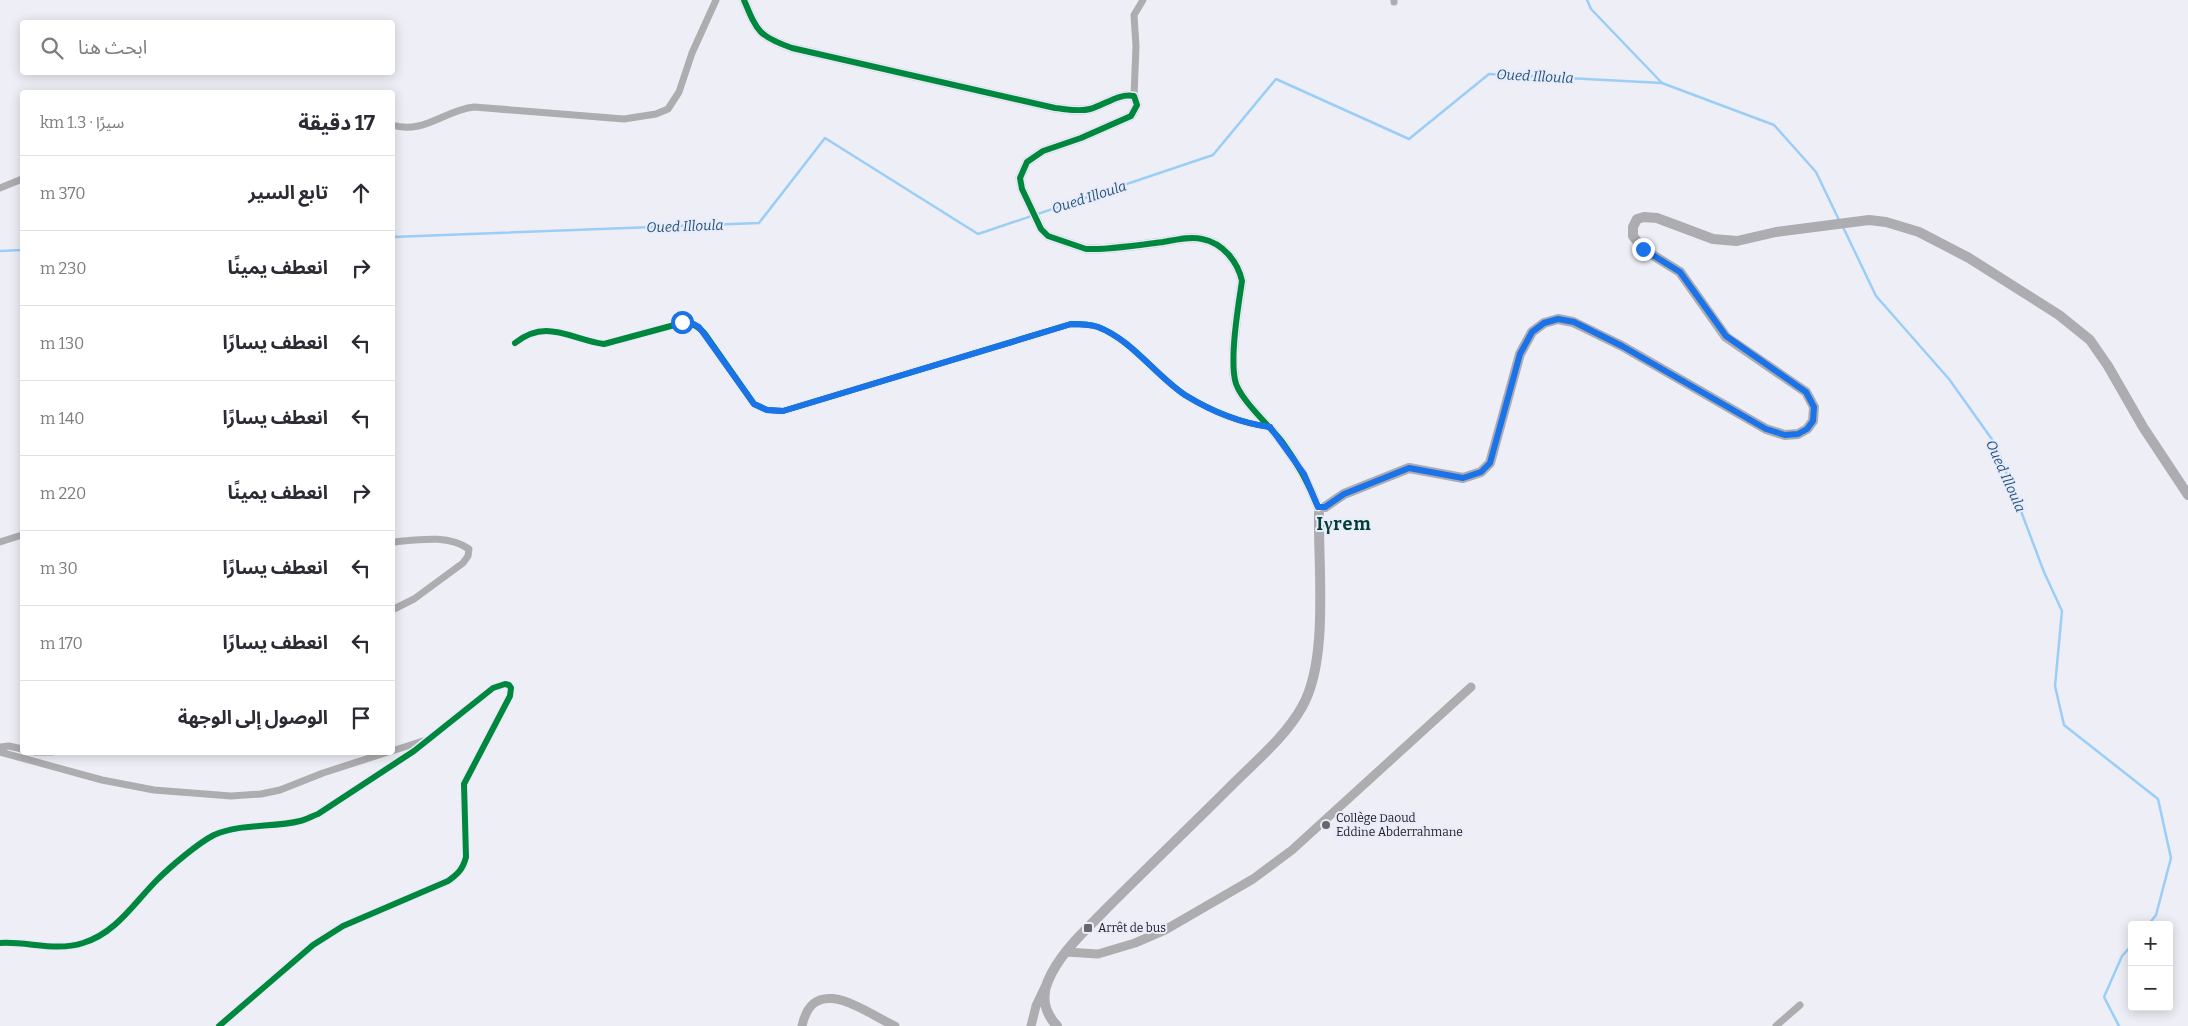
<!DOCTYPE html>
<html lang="ar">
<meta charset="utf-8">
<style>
:root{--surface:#fff;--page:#f2f2f3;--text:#2b2b33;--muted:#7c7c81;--line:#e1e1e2}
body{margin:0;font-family:Bitter,"Noto Sans Arabic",serif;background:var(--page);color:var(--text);direction:rtl}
.controls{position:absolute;right:15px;bottom:15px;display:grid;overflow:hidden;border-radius:5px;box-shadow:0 2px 12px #0003}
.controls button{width:45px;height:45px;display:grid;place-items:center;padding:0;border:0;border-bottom:1px solid var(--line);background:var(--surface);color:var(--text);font:25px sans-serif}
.stop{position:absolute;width:15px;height:15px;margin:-11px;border:4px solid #1a73e8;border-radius:50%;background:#fff}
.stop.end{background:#1a73e8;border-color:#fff;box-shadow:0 1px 5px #0008}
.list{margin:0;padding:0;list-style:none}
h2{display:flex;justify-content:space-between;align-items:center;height:65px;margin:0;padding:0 20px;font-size:21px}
h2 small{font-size:16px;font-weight:400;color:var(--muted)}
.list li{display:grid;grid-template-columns:32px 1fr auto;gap:15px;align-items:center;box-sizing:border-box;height:75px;padding:0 20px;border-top:1px solid var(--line)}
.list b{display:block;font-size:19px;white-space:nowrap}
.list em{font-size:16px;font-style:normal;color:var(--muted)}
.icon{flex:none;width:28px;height:28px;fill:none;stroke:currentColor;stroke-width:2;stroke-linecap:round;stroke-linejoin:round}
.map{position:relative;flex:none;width:2188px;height:1026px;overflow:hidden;direction:ltr}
.search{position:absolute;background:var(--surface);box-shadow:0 2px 12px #0003;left:20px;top:20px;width:375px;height:55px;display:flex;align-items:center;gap:12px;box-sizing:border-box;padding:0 18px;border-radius:5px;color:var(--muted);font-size:19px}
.panel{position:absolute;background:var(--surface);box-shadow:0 2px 12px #0003;left:20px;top:90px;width:375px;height:665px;border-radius:5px;direction:rtl}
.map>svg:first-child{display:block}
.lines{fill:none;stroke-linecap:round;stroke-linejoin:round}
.stream{stroke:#9bcef7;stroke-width:2.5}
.minor{stroke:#adadb0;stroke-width:7}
.tertiary{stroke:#adadb0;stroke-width:9}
.secondary{stroke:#adacb0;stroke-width:10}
.cycleway-casing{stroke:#eaebfa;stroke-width:9}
.cycleway{stroke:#00873e;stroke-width:6}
.route{stroke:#1a73e8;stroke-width:6}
.poi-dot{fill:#66666c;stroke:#eaebfa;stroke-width:2}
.labels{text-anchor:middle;stroke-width:4;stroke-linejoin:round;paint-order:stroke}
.poi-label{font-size:12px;fill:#1c1c21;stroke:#eaebfa;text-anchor:start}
.water-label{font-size:14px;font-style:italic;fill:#1e5378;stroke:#eaebfa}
.district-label{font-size:18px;font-weight:bold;letter-spacing:1px;fill:#014037;stroke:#eaebfa}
</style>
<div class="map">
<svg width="2188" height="1026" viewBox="0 0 2188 1026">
<rect width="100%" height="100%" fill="#eeeef6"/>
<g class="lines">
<g class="stream">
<path d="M 1587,0 L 1591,9 L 1662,83 L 1774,125 L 1816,172 L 1839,220"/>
<path d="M 1843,227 L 1876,296 L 1949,379 L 1996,445 L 2044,572 L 2062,611 L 2055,686 L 2064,725 L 2158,799 L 2171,858 L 2156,915 L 2148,925"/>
<path d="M 392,237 L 759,223 L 825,138 L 978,234 L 1213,155 L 1276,79 L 1409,139 L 1489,74 L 1662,83"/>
<path d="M 0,251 L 22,250"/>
<path d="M 2119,1026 L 2104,997 L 2122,956 L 2132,945"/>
</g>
<g class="minor">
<path d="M 1394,0 L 1394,2"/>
<path d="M 1134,96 L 1136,46 L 1134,15 L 1143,0"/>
<path d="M 392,125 C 423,135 445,110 474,107 L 624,119 L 656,114 L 668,109 L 679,92 L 692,53 L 716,0"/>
<path d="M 0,188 L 22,179"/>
<path d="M 515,343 C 546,318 570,339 604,344 L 682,323 C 693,323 698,326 705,334 L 754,404 L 767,410 L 783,411 L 1071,324 C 1080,324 1090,324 1098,327 C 1130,340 1156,374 1184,394 C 1208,411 1240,423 1269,427"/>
<path d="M 0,542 L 22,535"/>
<path d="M 392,542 C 417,540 447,534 469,549 L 468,556 L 463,563 L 414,599 L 392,610"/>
<path d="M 0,747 L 9,746 L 22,749"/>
<path d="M 392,751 L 423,741"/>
<path d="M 0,752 L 102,780 L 154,790 L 231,796 L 261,794 L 280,790 L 323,773 L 388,752"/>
<path d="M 35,752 L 52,752"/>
<path d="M 0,943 C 27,941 56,952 83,943 C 116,933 134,903 157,880 C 170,867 198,843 214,835 C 241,823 273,828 300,821 C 306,820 312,816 318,814 L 414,751 L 493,688 L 505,684 L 509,685 L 511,688 L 510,696 L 464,784 L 466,857 C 463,869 458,874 448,881 L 343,926 L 313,945 L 219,1026"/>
<path d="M 1776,1026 L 1800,1005"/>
</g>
<g class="tertiary">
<path d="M 744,0 C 757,31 758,36 792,48 L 1055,108 C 1066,109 1079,112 1090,109 C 1105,105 1118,93 1134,96 L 1137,105 L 1131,116 L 1081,138 L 1043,151 L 1027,162 L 1020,178 L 1022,189 L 1041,229 L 1048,236 L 1086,249 L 1098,249 C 1120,248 1141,245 1163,242 C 1175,240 1190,236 1202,239 C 1223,243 1238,262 1242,281 C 1238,307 1230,356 1235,380 C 1238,398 1271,427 1283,443 C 1298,464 1309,484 1318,507"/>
<path d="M 1066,952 L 1098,954 L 1135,943 L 1165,930 L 1253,879 L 1292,850 L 1471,687"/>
<path d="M 802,1026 C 814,971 866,1013 895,1026"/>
<path d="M 1031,1026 L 1036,1006 L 1045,987"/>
</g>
<g class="secondary">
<path d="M 1325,507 L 1344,494 L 1409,468 L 1463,478 L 1481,472 L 1490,463 L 1520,354 L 1532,332 L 1544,323 L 1558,319 L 1573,322 L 1622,346 L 1766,429 L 1785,435 L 1798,434 L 1807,429 L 1813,421 L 1814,407 L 1806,392 L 1726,337 L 1680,272 L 1643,249 L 1633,236 L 1633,227 L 1637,219 L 1644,217 L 1657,218 L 1713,239 L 1737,241 L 1776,232 L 1869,220 L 1886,222 L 1919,232 L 1969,258 L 2059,315 L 2090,340 L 2108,366 L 2143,427 L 2188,495"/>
<path d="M 1057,1026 C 1045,1013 1041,997 1048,981 C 1060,952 1086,930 1107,908 C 1149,866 1192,825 1234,783 C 1258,759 1285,737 1302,707 C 1329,660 1318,568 1319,513"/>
</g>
<defs>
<g id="cycleway">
<path d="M 744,0 C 757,31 758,36 792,48 L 1055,108 C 1066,109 1079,112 1090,109 C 1105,105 1118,93 1134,96 L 1137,105 L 1131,116 L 1081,138 L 1043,151 L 1027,162 L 1020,178 L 1022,189 L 1041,229 L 1048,236 L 1086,249 L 1098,249 C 1120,248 1141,245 1163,242 C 1175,240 1190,236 1202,239 C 1223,243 1238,262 1242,281 C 1238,307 1230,356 1235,380 C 1238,398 1271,427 1283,443 C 1298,464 1309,484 1318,507"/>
<path d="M 515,343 C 546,318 570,339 604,344 L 682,323 C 693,323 698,326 705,334 L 754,404 L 767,410 L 783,411 L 1071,324 C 1080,324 1089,324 1098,327 C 1132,340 1155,375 1185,395 C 1211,411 1240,423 1270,427"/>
<path d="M 0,943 C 27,941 56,952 83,943 C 116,933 134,903 157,880 C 170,867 198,843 214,835 C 241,823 273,828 300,821 C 306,820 312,816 318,814 L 414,751 L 493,688 L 505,684 L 509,685 L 511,688 L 510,696 L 464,784 L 466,857 C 463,869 458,874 448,881 L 343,926 L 313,945 L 219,1026"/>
</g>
</defs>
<use href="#cycleway" class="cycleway-casing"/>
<use href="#cycleway" class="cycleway"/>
</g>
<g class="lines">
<path class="route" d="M 682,322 L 692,323 L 699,327 L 754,404 L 767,410 L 783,411 L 1071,324 C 1080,324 1089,324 1098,327 C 1132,340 1155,375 1185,395 C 1211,411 1240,423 1270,427 L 1304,474 L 1318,507 L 1325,507 L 1344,494 L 1409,468 L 1463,478 L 1481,472 L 1490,463 L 1520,354 L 1532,332 L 1544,323 L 1558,319 L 1574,322 L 1622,346 L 1766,429 L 1785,435 L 1798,434 L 1807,429 L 1813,421 L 1814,407 L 1806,392 L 1726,336 L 1680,272 L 1643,249"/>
</g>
<g class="poi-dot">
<circle cx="1326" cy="825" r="5"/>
<rect x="1083" y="923" width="10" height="10" rx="2.5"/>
</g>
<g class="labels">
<g class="poi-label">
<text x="1336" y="822">Collège Daoud<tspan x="1336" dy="14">Eddine Abderrahmane</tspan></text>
<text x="1098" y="932">Arrêt de bus</text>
</g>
<g class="water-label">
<text transform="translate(1535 76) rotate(3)" y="5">Oued Illoula</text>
<text transform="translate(1089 197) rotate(-18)" y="5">Oued Illoula</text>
<text transform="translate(685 226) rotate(-2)" y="5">Oued Illoula</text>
<text transform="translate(2006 476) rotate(66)" y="5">Oued Illoula</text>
</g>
<g class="district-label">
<text x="1344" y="530">Iγrem</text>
</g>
</g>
</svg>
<div class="controls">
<button>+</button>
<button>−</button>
</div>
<div class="stop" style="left:682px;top:322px"></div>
<div class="stop end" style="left:1643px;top:249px"></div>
<div class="search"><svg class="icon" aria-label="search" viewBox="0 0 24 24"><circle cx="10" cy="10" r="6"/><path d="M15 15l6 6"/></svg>ابحث هنا</div>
<section class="panel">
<h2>17 دقيقة<small>سيرًا · 1.3 km</small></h2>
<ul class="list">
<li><svg class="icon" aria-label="ahead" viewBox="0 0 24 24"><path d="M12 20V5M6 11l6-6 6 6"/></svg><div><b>تابع السير</b></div><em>370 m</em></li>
<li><svg class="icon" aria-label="right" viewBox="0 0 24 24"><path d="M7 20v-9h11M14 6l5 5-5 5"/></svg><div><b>انعطف يمينًا</b></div><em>230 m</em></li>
<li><svg class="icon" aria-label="left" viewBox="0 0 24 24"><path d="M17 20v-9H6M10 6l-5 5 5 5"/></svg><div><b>انعطف يسارًا</b></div><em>130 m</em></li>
<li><svg class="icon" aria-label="left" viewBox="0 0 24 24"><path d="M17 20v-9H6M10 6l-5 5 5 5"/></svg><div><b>انعطف يسارًا</b></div><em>140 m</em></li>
<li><svg class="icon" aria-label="right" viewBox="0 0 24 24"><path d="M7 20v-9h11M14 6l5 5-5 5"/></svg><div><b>انعطف يمينًا</b></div><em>220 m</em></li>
<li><svg class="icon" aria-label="left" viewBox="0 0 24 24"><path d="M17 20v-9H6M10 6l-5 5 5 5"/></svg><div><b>انعطف يسارًا</b></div><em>30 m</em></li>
<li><svg class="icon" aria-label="left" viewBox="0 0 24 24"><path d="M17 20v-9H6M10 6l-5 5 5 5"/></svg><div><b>انعطف يسارًا</b></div><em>170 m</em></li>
<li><svg class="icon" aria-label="arrive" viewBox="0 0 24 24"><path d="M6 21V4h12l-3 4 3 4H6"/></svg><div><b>الوصول إلى الوجهة</b></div></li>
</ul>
</section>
</div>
